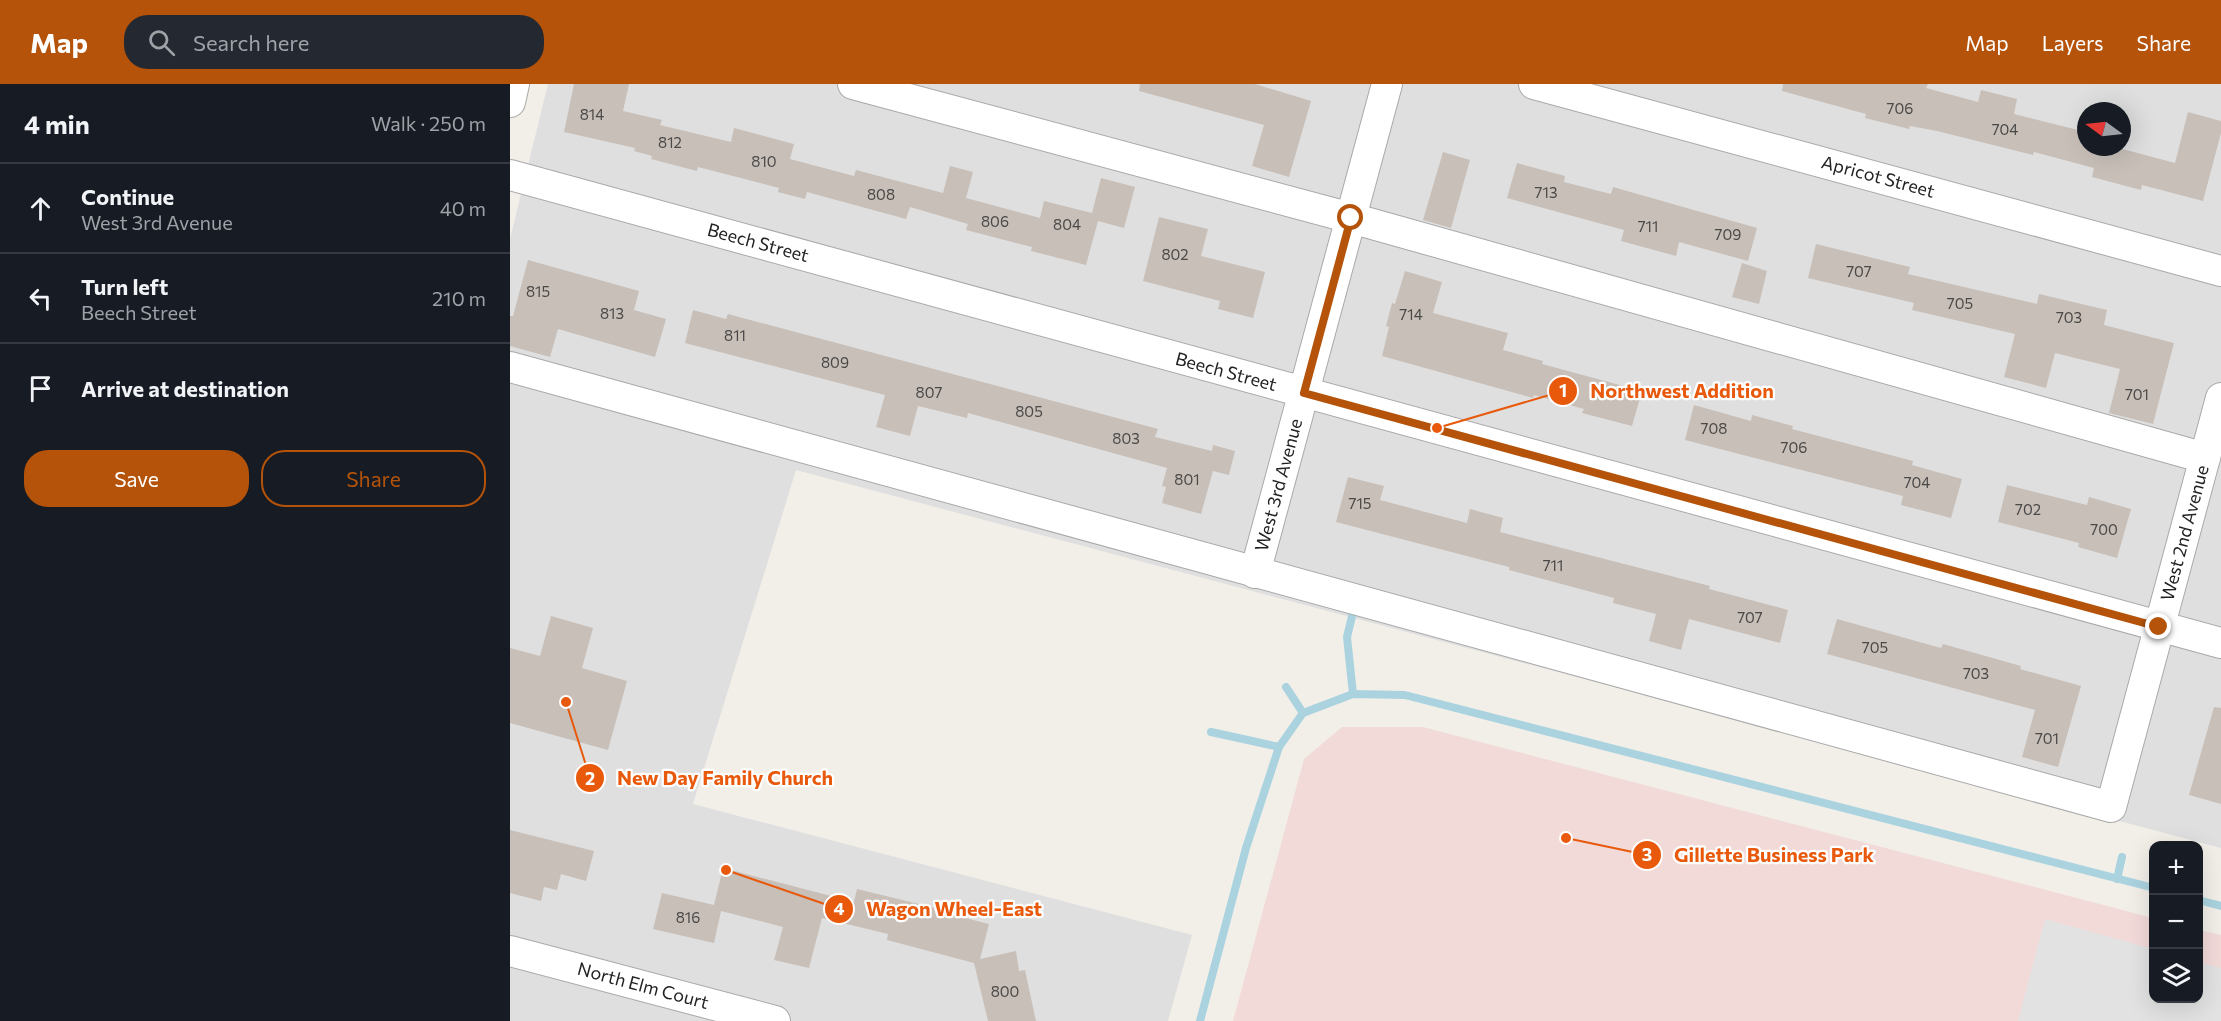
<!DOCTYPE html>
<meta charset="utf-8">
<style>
:root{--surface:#171b24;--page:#242831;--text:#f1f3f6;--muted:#9ea1a6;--line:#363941;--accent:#b45309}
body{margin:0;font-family:Commissioner,sans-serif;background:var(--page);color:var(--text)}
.controls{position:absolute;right:18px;bottom:18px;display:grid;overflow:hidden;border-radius:12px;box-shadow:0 6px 24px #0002}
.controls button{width:54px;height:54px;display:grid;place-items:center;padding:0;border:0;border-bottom:2px solid var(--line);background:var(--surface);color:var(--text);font:30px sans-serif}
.compass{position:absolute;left:1567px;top:18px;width:54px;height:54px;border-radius:50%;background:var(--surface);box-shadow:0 6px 24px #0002;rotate:285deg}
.stop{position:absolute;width:18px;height:18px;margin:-14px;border:4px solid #b45309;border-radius:50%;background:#fff}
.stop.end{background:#b45309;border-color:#fff;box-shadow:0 2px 6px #0008}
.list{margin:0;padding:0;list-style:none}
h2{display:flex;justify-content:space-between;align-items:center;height:78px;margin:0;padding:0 24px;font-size:26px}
h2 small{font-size:20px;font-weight:400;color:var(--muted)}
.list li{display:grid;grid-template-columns:39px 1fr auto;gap:18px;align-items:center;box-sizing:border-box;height:90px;padding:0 24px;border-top:2px solid var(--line)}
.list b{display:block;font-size:22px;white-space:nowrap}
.list p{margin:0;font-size:20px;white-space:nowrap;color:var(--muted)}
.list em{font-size:20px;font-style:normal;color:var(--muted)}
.actions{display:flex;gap:12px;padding:18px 24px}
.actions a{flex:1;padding:14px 0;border:2px solid var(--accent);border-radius:24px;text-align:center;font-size:21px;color:var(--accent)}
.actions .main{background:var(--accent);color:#fff}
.icon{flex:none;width:33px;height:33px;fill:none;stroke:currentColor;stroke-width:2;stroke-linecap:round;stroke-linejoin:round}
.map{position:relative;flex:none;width:1711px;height:937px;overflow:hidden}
header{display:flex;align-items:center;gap:36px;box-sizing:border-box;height:84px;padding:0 30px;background:var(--accent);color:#fff}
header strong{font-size:28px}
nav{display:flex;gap:33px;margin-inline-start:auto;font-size:21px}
.search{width:420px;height:54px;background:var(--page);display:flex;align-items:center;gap:15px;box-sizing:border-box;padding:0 21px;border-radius:24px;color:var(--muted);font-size:22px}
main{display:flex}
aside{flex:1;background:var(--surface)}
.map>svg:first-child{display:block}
.residential{fill:#e0dfdf;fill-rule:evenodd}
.commercial{fill:#f2dad9}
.parking{fill:#e2e2e2}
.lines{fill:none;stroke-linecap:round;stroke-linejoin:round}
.stream{stroke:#aad3df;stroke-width:8}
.building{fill:#c7bfb8}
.minor-casing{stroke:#a9a9a9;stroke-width:32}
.minor{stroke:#fff;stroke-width:30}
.route{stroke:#b45309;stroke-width:8}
.labels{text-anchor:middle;stroke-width:4.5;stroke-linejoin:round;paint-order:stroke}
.number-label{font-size:15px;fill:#4b4948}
.street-label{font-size:18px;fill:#222;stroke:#fff}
.leader{fill:none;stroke:#e8590c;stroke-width:2}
.callout-dot{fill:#e8590c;stroke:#fff;stroke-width:2}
.mark-label{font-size:18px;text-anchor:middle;font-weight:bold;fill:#fff}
.callout-label{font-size:20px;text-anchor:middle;font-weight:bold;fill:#e8590c;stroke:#fff;stroke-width:4.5;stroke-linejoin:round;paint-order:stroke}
</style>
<header>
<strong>Map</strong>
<div class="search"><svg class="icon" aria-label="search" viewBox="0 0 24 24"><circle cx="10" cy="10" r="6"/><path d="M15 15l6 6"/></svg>Search here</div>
<nav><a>Map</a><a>Layers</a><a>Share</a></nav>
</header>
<main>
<aside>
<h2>4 min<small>Walk · 250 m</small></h2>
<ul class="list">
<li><svg class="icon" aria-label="ahead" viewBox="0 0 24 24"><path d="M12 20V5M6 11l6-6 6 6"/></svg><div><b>Continue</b><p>West 3rd Avenue</p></div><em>40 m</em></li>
<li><svg class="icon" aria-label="left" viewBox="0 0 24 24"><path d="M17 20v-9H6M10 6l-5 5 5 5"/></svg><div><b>Turn left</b><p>Beech Street</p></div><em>210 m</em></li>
<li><svg class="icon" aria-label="arrive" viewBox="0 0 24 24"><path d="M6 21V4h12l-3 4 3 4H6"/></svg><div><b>Arrive at destination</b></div></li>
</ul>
<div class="actions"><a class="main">Save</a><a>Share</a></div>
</aside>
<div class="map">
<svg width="1711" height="937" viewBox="0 0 1711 937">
<rect width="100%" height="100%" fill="#f2efe9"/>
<path class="residential" d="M 38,0 L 1711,0 L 1711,764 L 286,386 L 183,720 L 682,851 L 658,937 L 0,937 L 0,155 ZM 1576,27 L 1612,27 L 1612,63 L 1576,63 Z"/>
<path class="commercial" d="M 832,643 L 913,643 L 1643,834 L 1644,914 L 1688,914 L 1689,846 L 1711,851 L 1711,937 L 723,937 L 794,675 Z"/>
<path class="parking" d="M 1535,835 L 1643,865 L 1644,914 L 1688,914 L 1689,878 L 1711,884 L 1711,937 L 1508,937 Z"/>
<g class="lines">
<g class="stream">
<path d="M 776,603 L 793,629"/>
<path d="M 843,610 L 837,553 L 844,524"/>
<path d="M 701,648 L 769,663"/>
<path d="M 1607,795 L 1612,773"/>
<path d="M 1688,816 L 1711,822"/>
<path d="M 690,937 L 736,764 L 769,663 L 793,629 L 843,610 L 895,611 L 1644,804"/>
</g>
</g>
<g class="building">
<path d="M 64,0 L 119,0 L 113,27 L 152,36 L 150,41 L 221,58 L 224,44 L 284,60 L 280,75 L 344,92 L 346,86 L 433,109 L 440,82 L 463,88 L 456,114 L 530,134 L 534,117 L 582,129 L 591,94 L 625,103 L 614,144 L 588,137 L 576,181 L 521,167 L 522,163 L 456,146 L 458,140 L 400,123 L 396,135 L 297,108 L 295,115 L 268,108 L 269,104 L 188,83 L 187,87 L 141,75 L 142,72 L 124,67 L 125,64 L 54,48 Z"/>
<path d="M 630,0 L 745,0 L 801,17 L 779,93 L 742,82 L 754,41 L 629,7 Z"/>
<path d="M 1273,0 L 1418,0 L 1416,4 L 1468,18 L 1471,6 L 1507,15 L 1504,30 L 1576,48 L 1576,63 L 1605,63 L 1665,79 L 1678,28 L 1711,37 L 1711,49 L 1693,117 L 1632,101 L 1631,106 L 1582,93 L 1584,84 L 1524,68 L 1523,71 L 1427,47 L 1400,42 L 1399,45 L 1355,34 L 1356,30 L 1272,7 Z"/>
<path d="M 933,68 L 960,76 L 941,144 L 913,136 Z"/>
<path d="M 1007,79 L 1055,92 L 1054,98 L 1101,110 L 1103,103 L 1247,144 L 1238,177 L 1169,158 L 1166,172 L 1111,157 L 1114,146 L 997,114 Z"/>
<path d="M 649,133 L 698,145 L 691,172 L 755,188 L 743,234 L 708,225 L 710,217 L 633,197 Z"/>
<path d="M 1306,160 L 1400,183 L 1398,190 L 1527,220 L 1529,210 L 1597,226 L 1594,241 L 1664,259 L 1643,340 L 1599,329 L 1610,285 L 1545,269 L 1536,304 L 1494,293 L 1505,250 L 1402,226 L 1404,219 L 1298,194 Z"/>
<path d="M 18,176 L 129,207 L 124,226 L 156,235 L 145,273 L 48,245 L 40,273 L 0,262 L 0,232 L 3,232 Z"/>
<path d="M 1232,179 L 1257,187 L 1249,220 L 1222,213 Z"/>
<path d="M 895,187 L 932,198 L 923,229 L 998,249 L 993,266 L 1033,277 L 1032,280 L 1132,307 L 1122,342 L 1072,329 L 1074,325 L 1024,311 L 1023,314 L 872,272 L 879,243 L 876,242 L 882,219 L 885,220 Z"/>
<path d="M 183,226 L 216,235 L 218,230 L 648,345 L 645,353 L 702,367 L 703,361 L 725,367 L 719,391 L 703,387 L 691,430 L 652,419 L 656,403 L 652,402 L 657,384 L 458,329 L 457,334 L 408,322 L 400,352 L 366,343 L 375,311 L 175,259 Z"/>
<path d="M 1184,321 L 1241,337 L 1242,331 L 1283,342 L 1282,345 L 1403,377 L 1402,381 L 1452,395 L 1441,434 L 1391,421 L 1393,412 L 1175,356 Z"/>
<path d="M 838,393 L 874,402 L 870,416 L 957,439 L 960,425 L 993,434 L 990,448 L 1200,502 L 1199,505 L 1278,526 L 1270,559 L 1179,535 L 1171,566 L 1139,557 L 1146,530 L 1103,519 L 1104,514 L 999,486 L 999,483 L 826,438 Z"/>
<path d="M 1497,401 L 1577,421 L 1579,413 L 1621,425 L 1607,474 L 1568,463 L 1569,459 L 1488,438 Z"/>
<path d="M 41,532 L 83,544 L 72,584 L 117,597 L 98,666 L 0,639 L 0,564 L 30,572 Z"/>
<path d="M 1327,535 L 1431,564 L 1433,560 L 1511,582 L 1510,585 L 1571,602 L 1548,683 L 1512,673 L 1525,626 L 1317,570 Z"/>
<path d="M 1704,623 L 1711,624 L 1711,720 L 1679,711 Z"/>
<path d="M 0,746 L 84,767 L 76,797 L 51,790 L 47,806 L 34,803 L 31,817 L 0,809 Z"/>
<path d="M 213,784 L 344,818 L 347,805 L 425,824 L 424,826 L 479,840 L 470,875 L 506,867 L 509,887 L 515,886 L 526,937 L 478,937 L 464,879 L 377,856 L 378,850 L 312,834 L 299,884 L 264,876 L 273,843 L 211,827 L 204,859 L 143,845 L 152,809 L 204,821 Z"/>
</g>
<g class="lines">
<defs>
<g id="minor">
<path d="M 343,0 L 841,134 L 1695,374"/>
<path d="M 1024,0 L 1711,187"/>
<path d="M 0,18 L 4,0"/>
<path d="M 0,91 L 1711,559"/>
<path d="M 0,283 L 1601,723 L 1711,314"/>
<path d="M 745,489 L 877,0"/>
<path d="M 0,867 L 265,937"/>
</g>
</defs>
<use href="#minor" class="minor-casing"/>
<use href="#minor" class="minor"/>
</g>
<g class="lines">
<path class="route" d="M 841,134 L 794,309 L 1649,543"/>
</g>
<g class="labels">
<g class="number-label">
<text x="1390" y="30">706</text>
<text x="82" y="36">814</text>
<text x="1495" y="51">704</text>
<text x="160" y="64">812</text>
<text x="254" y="83">810</text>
<text x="1036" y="114">713</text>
<text x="371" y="116">808</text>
<text x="485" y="143">806</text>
<text x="557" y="146">804</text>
<text x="1138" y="148">711</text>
<text x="1218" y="156">709</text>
<text x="665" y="176">802</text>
<text x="1349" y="193">707</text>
<text x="28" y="213">815</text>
<text x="1450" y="225">705</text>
<text x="102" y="235">813</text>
<text x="901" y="236">714</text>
<text x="1559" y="239">703</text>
<text x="225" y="257">811</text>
<text x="325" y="284">809</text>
<text x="419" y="314">807</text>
<text x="1627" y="316">701</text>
<text x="519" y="333">805</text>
<text x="1204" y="350">708</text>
<text x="616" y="360">803</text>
<text x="1284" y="369">706</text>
<text x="677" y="401">801</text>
<text x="1407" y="404">704</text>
<text x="850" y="425">715</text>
<text x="1518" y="431">702</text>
<text x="1594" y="451">700</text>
<text x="1043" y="487">711</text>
<text x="1240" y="539">707</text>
<text x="1365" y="569">705</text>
<text x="1466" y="595">703</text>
<text x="1537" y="660">701</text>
<text x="178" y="839">816</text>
<text x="495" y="913">800</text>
</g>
<g class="street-label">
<text transform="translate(1368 93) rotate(15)" y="6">Apricot Street</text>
<text transform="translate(248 159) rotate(15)" y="6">Beech Street</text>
<text transform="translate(716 288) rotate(15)" y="6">Beech Street</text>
<text transform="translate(769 401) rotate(-75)" y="6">West 3rd Avenue</text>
<text transform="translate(1675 449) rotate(-75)" y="6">West 2nd Avenue</text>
<text transform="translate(133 902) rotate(15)" y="6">North Elm Court</text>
</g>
</g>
<path class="leader" d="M927 344L1053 307M56 618L80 694M1056 754L1137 771M216 786L329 825"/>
<g class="callout-dot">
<circle cx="927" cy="344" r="6"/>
<circle cx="56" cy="618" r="6"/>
<circle cx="1056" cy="754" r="6"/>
<circle cx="216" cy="786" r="6"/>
<circle cx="1053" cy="307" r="15"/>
<circle cx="80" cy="694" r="15"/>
<circle cx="1137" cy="771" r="15"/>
<circle cx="329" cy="825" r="15"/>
</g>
<g class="mark-label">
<text x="1053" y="313">1</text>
<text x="80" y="701">2</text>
<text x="1137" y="777">3</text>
<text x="329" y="831">4</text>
</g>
<g class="callout-label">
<text x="1172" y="314">Northwest Addition</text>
<text x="215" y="701">New Day Family Church</text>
<text x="1264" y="778">Gillette Business Park</text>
<text x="444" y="832">Wagon Wheel-East</text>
</g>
</svg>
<div class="controls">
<button>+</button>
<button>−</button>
<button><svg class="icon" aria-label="layers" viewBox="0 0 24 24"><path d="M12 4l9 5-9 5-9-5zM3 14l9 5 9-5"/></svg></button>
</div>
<svg class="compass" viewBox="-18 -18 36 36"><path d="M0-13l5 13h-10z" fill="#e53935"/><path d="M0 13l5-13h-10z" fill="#9ea1a6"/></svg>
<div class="stop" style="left:841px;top:134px"></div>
<div class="stop end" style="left:1649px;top:543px"></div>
</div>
</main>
